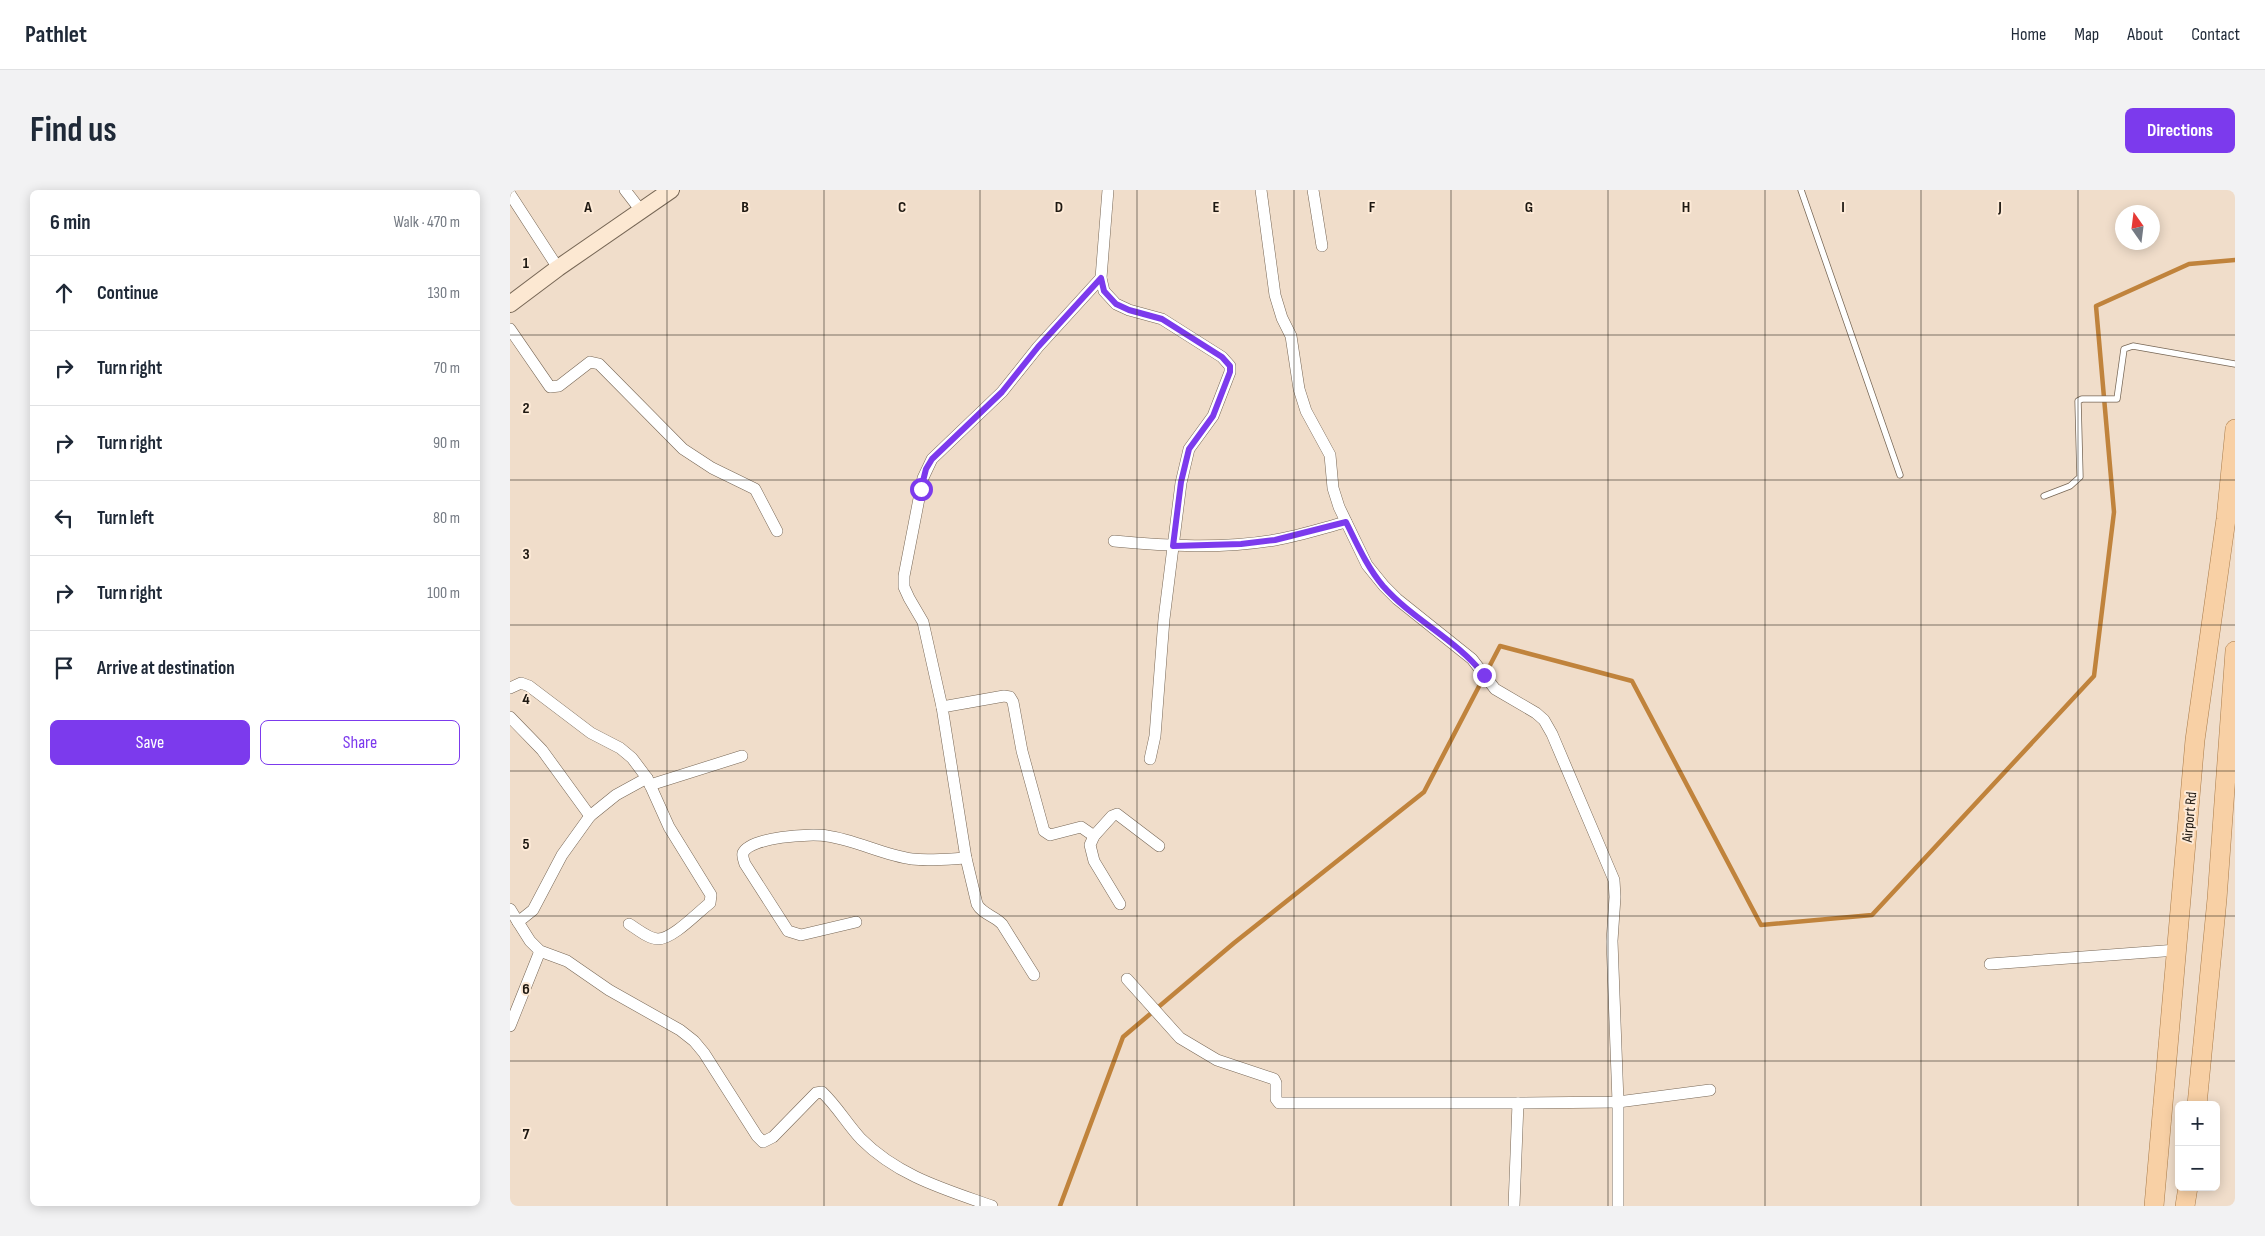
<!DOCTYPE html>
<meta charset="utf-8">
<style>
:root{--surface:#fff;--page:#f2f2f3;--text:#1f2937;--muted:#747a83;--line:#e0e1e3;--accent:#7c3aed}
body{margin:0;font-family:"Sofia Sans Condensed",sans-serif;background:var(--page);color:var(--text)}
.controls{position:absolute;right:15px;bottom:15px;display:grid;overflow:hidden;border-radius:8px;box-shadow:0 2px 12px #0003}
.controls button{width:45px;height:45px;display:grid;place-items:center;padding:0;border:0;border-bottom:1px solid var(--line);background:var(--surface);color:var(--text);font:25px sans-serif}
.compass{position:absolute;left:1605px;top:15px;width:45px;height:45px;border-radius:50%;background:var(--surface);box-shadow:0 2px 12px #0003;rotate:346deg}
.stop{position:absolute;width:15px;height:15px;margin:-11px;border:4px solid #7c3aed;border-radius:50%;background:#fff}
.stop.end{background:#7c3aed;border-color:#fff;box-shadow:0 1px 5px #0008}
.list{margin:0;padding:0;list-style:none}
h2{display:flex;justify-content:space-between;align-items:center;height:65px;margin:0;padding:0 20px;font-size:21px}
h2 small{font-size:16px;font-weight:400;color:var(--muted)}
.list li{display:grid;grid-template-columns:32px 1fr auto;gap:15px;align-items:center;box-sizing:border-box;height:75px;padding:0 20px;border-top:1px solid var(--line)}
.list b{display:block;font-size:19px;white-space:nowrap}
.list em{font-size:16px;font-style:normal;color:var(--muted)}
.actions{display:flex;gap:10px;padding:15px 20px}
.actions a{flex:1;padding:11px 0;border:1px solid var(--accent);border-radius:8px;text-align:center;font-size:18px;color:var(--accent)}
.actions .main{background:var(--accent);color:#fff}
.icon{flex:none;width:28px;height:28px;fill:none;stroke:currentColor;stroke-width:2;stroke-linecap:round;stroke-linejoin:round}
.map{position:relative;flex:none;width:1725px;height:1016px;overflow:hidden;border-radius:8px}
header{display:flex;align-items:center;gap:30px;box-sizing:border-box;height:70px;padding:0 25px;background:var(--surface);border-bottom:1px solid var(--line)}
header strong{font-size:24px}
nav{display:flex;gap:28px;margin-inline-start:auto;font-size:18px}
.intro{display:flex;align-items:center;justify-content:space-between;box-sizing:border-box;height:120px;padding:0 30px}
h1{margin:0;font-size:35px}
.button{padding:12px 22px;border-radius:8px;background:var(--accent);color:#fff;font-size:18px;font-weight:700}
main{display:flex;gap:30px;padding:0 30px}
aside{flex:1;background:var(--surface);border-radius:8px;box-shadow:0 2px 12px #0003}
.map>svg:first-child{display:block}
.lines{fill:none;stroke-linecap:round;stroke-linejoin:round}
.stream{stroke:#c0833c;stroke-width:4.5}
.lane-casing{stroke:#776756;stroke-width:7}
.street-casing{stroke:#776756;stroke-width:12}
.secondary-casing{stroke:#776756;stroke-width:18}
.primary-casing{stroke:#a97c4b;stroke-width:20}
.lane{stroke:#fff;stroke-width:5.5}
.street{stroke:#fff;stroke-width:11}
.secondary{stroke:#fce8d2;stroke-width:16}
.primary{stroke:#f8d0a5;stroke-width:19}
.route{stroke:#7c3aed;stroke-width:6}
.grid{fill:none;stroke:#1f1912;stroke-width:1;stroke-opacity:0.55}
.labels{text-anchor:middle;stroke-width:4;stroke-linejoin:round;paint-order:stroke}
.street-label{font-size:15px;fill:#1f1912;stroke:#fdead7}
.grid-label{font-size:16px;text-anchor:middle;font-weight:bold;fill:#1f1912;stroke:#fdead7;stroke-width:4;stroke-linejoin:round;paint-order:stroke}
</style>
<header>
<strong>Pathlet</strong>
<nav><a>Home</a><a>Map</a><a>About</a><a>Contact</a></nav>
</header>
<div class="intro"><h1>Find us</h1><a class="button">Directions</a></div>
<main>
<aside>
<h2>6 min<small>Walk · 470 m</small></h2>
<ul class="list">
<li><svg class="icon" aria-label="ahead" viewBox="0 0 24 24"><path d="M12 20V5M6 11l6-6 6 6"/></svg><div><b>Continue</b></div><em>130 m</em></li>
<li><svg class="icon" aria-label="right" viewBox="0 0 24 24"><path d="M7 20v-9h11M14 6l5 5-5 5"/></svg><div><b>Turn right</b></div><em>70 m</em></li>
<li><svg class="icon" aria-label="right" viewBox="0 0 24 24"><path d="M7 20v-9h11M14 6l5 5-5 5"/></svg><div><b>Turn right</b></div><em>90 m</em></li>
<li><svg class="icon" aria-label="left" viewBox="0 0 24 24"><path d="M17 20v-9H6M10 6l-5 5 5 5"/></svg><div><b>Turn left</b></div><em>80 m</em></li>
<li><svg class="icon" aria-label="right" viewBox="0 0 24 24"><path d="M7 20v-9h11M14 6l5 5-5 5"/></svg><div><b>Turn right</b></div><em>100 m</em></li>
<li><svg class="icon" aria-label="arrive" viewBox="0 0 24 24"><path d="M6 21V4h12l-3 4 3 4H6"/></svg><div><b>Arrive at destination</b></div></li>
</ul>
<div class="actions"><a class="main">Save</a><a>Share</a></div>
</aside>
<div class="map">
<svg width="1725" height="1016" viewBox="0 0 1725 1016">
<rect width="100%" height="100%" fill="#f0ddca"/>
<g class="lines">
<path class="stream" d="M 550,1016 L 613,847 L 724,753 L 914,602 L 990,456 L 1122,491 L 1251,735 L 1362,725 L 1584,486 L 1604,322 L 1586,116 L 1679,74 L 1725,70"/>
<defs>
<g id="lane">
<path d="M 1291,0 L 1390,285"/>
<path d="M 1534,306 L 1560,296 L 1570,287 L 1568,211 L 1572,209 L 1607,209 L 1614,159 L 1623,156 L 1725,174"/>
</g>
<g id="street">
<path d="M 115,0 L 132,22"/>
<path d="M 598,0 L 591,88 L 594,101 L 606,114 L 619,120 L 652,129 L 712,167 L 720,176 L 720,182 L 703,226 L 679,259 L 671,293 L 654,429 L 645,546 L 640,569"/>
<path d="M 751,0 L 765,105 L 772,128 L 781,146 L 789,199 L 796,221 L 820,265 L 823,298 L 829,317 L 857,375 L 874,396 L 887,409 L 962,469 L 985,499 L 1026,523 L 1034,530 L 1042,544 L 1104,690 L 1105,707 L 1102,751 L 1108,912 L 1108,1016"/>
<path d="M 803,0 L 812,56"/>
<path d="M 0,4 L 48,78"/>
<path d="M 0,139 L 40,197 L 49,196 L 80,172 L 89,174 L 173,259 L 202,278 L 245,299 L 267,341"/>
<path d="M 604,351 C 657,356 712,359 765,350 C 789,346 813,338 836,332"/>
<path d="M 0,498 L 11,493 L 19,496 L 81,543 L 110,558 L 122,568 L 137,588 L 159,637 L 201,705 L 200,713 C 188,722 163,749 148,749 C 139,749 127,739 119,734"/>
<path d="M 432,517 L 413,432 L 399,408 L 394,397 L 394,386 L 413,288 L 422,269 L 492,202 L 528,157 L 591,88"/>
<path d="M 0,527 L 32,560 L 80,626 L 106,605 L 137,588"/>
<path d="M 140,595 L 232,566"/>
<path d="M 610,714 L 584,671 L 580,655 L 584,646 L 602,626 L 607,624 L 649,656"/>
<path d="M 0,719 L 8,732 L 23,720 L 52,665 L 80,626"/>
<path d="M 8,732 L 20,751 L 30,761 L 57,771 L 99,800 L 170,840 L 184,851 L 194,863 L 247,946 L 253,952 L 263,947 L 306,903 L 312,902 C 327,916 337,934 351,949 C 388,986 434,999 482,1016"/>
<path d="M 346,732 L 291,745 L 278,741 L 235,674 C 234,671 232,667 233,663 C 240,647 301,643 317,646 C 346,650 373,665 402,669 C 419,671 438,669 456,668"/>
<path d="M 1480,774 L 1667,760"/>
<path d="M 524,785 L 492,734 C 485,726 472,724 467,714 L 456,668 L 432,517 L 494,506 L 500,507 L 503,512 L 512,561 L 534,641 L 540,645 L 571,637 L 584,646"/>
<path d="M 617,789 L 670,848 L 707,870 L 764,889 L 766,893 L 766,909 L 769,913 L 1008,913 L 1004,1016"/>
<path d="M 0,836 L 30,761"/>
<path d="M 1008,913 L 1108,912 L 1200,900"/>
</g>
<path id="secondary" d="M 0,114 L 48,78 L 161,0"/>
<g id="primary">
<path d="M 1687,915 L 1707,709 L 1725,461"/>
<path d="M 1644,1016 L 1685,550 L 1716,329 L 1725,239"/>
<path d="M 1675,1016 L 1678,997"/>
</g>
</defs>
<use href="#lane" class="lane-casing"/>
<use href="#street" class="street-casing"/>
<use href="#secondary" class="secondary-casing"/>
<use href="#primary" class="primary-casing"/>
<use href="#lane" class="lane"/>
<use href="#street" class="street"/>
<use href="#secondary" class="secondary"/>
<use href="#primary" class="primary"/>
</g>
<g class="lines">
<path class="route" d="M 411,299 L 416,279 L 422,269 L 492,202 L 528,157 L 591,88 L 594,101 L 606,114 L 619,120 L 652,129 L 712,167 L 720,176 L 720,182 L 703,226 L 679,259 L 671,292 L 663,356 L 731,354 L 765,350 L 836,332 C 847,354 857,377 873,396 C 903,430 946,449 974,485"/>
</g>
<path class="grid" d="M 157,0 L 157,1016M 314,0 L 314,1016M 470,0 L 470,1016M 627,0 L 627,1016M 784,0 L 784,1016M 941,0 L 941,1016M 1098,0 L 1098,1016M 1255,0 L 1255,1016M 1411,0 L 1411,1016M 1568,0 L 1568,1016M 0,145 L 1725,145M 0,290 L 1725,290M 0,435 L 1725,435M 0,581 L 1725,581M 0,726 L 1725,726M 0,871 L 1725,871"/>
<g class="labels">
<g class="street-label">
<text transform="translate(1679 627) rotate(-85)" y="5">Airport Rd</text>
</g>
</g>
<g class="grid-label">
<text x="78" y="22">A</text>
<text x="235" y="22">B</text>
<text x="392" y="22">C</text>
<text x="549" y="22">D</text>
<text x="706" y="22">E</text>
<text x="862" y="22">F</text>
<text x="1019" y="22">G</text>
<text x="1176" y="22">H</text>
<text x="1333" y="22">I</text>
<text x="1490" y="22">J</text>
<text x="16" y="78">1</text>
<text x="16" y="223">2</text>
<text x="16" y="369">3</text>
<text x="16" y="514">4</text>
<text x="16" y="659">5</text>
<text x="16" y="804">6</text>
<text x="16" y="949">7</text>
</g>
</svg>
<div class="controls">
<button>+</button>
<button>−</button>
</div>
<svg class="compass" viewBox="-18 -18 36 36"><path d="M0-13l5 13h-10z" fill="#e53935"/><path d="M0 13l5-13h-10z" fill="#747a83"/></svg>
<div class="stop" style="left:411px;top:299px"></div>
<div class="stop end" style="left:974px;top:485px"></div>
</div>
</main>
